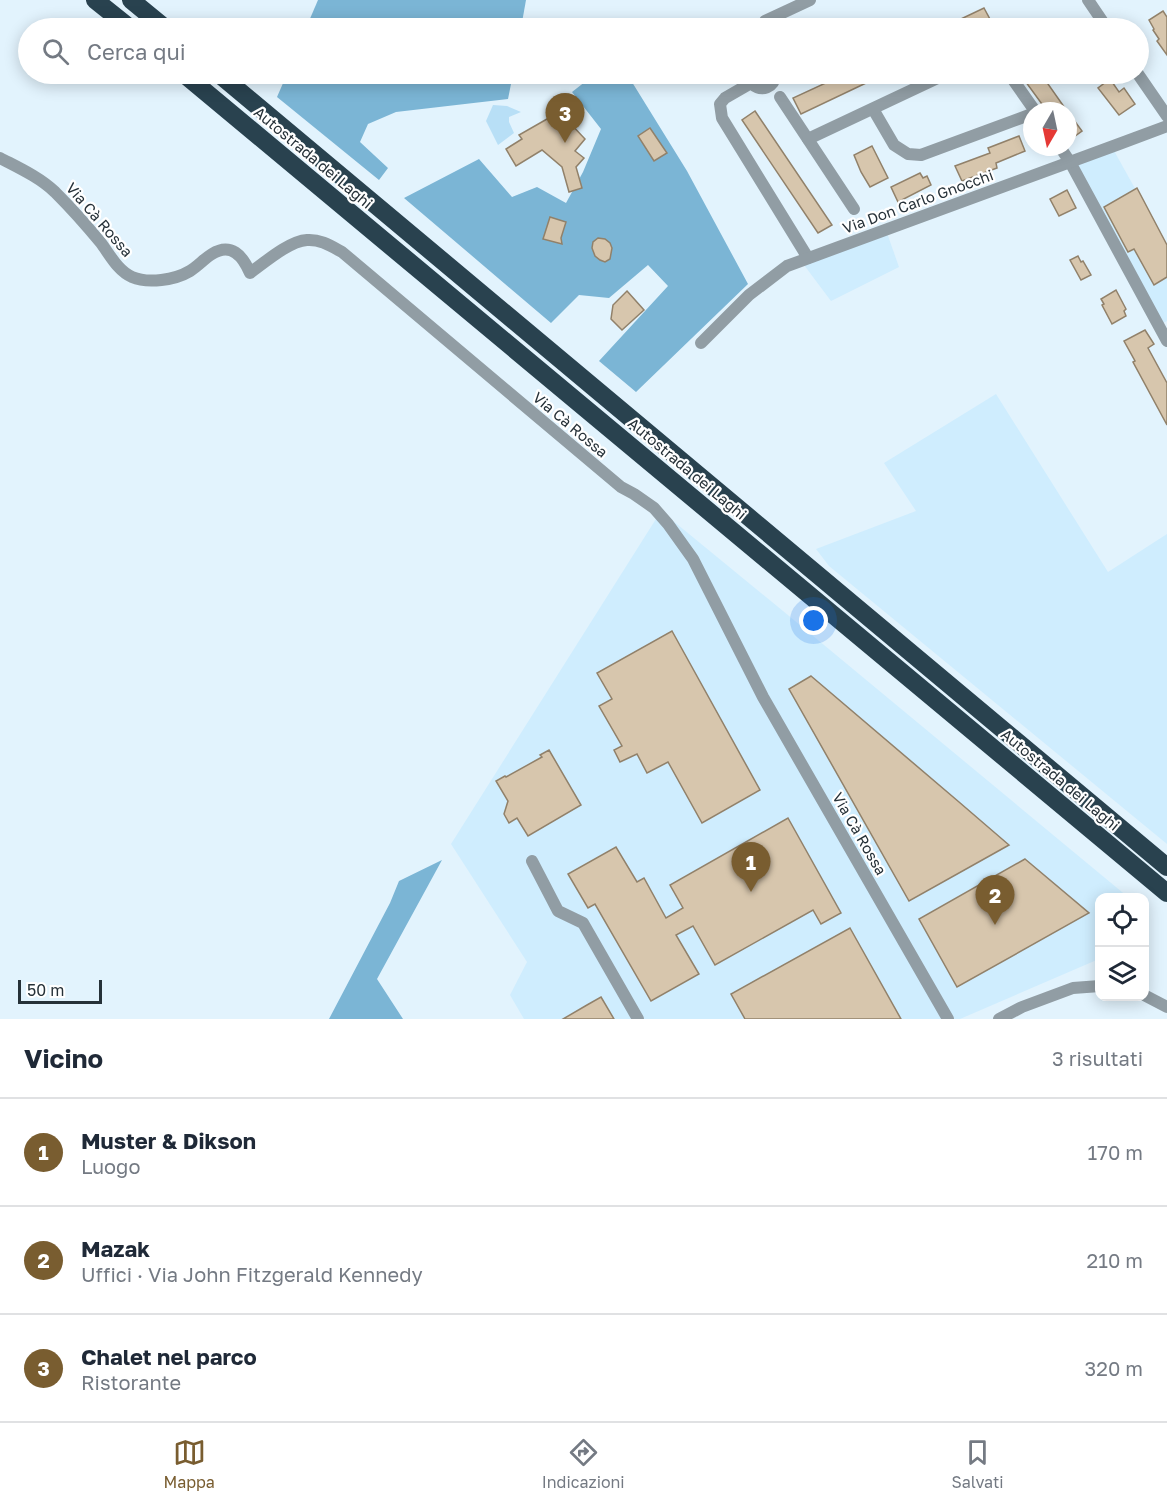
<!DOCTYPE html>
<html lang="it">
<meta charset="utf-8">
<style>
:root{--surface:#fff;--page:#f6f6f7;--text:#1f2937;--muted:#747a83;--line:#e0e1e3;--accent:#795d30}
body{margin:0;font-family:"Golos Text",sans-serif;background:var(--page);color:var(--text)}
.controls{position:absolute;right:18px;bottom:18px;display:grid;overflow:hidden;border-radius:12px;box-shadow:0 3px 15px #0003}
.controls button{width:54px;height:54px;display:grid;place-items:center;padding:0;border:0;border-bottom:2px solid var(--line);background:var(--surface);color:var(--text);font:30px sans-serif}
.compass{position:absolute;left:1023px;top:102px;width:54px;height:54px;border-radius:50%;background:var(--surface);box-shadow:0 3px 15px #0003;rotate:189deg}
.scale{position:absolute;left:18px;bottom:15px;width:84px;box-sizing:border-box;padding-left:6px;border:3px solid #263138;border-top:0;font-size:16px;line-height:21px;white-space:nowrap;color:#263138;-webkit-text-stroke:4px #fff;paint-order:stroke}
.you{position:absolute;left:814px;top:621px;width:21px;height:21px;margin:-15px;border:4px solid #fff;border-radius:50%;background:#1a73e8;box-shadow:0 0 0 9px #1a73e833}
.badge{display:grid;place-items:center;width:39px;height:39px;border-radius:50%;background:var(--accent);color:#fff;font-size:20px;font-weight:700}
.pin{position:absolute;translate:-50% -50px;filter:drop-shadow(0 2px 3px #0008)}
.pin::after{content:'';position:absolute;top:32px;width:21px;height:18px;background:inherit;clip-path:polygon(0 0,100% 0,50% 100%)}
.list{margin:0;padding:0;list-style:none}
h2{display:flex;justify-content:space-between;align-items:center;height:78px;margin:0;padding:0 24px;font-size:26px}
h2 small{font-size:20px;font-weight:400;color:var(--muted)}
.list li{display:grid;grid-template-columns:39px 1fr auto;gap:18px;align-items:center;box-sizing:border-box;height:108px;padding:0 24px;border-top:2px solid var(--line)}
.list b{display:block;font-size:22px;white-space:nowrap}
.list p{margin:0;font-size:20px;white-space:nowrap;color:var(--muted)}
.list em{font-size:20px;font-style:normal;color:var(--muted)}
.icon{flex:none;width:33px;height:33px;fill:none;stroke:currentColor;stroke-width:2;stroke-linecap:round;stroke-linejoin:round}
.map{position:relative;flex:none;width:1167px;height:1019px;overflow:hidden}
.search{position:absolute;background:var(--surface);box-shadow:0 3px 15px #0003;left:18px;right:18px;top:18px;height:66px;display:flex;align-items:center;gap:15px;box-sizing:border-box;padding:0 21px;border-radius:33px;color:var(--muted);font-size:22px}
.sheet{height:402px;background:var(--surface)}
nav{display:flex;justify-content:space-around;align-items:center;box-sizing:border-box;height:84px;border-top:2px solid var(--line);background:var(--surface);font-size:16px;color:var(--muted)}
nav a{display:grid;justify-items:center;gap:3px}
nav .on{color:var(--accent)}
.map>svg:first-child{display:block}
.built{fill:#cfedfe}
.green{fill:#b8dff6}
.forest{fill:#7bb5d5}
.building{fill:#d7c6ad;stroke:#91816a;stroke-width:1.5}
.lines{fill:none;stroke-linecap:round;stroke-linejoin:round}
.minor{stroke:#919da4;stroke-width:12}
.highway{stroke:#29424f;stroke-width:18}
.labels{text-anchor:middle;stroke-width:4.5;stroke-linejoin:round;paint-order:stroke}
.street-label{font-size:15px;fill:#263138;stroke:#fff}
</style>
<div class="map">
<svg width="1167" height="1019" viewBox="0 0 1167 1019">
<rect width="100%" height="100%" fill="#e2f3fd"/>
<g class="built">
<path d="M 1113,149 L 1167,246 L 1167,321 L 1155,327 L 1069,165 Z"/>
<path d="M 887,233 L 899,267 L 831,301 L 801,261 Z"/>
<path d="M 996,394 L 1108,572 L 1167,534 L 1167,844 L 829,566 L 816,549 L 916,511 L 884,463 Z"/>
<path d="M 661,511 L 783,611 L 1128,897 L 1100,898 L 1099,959 L 960,1019 L 524,1019 L 510,995 L 527,962 L 451,844 Z"/>
</g>
<path class="green" d="M 493,105 L 507,106 L 521,112 L 509,117 L 509,122 L 514,133 L 498,145 L 486,121 Z"/>
<g class="forest">
<path d="M 318,0 L 526,0 L 521,28 L 306,28 Z"/>
<path d="M 287,74 L 513,74 L 508,99 L 396,112 L 368,124 L 360,142 L 388,168 L 379,180 L 277,97 Z"/>
<path d="M 595,74 L 627,74 L 687,171 L 748,284 L 636,392 L 599,361 L 668,286 L 648,265 L 609,298 L 579,295 L 551,323 L 404,198 L 479,159 L 512,197 L 537,187 L 566,203 L 583,172 L 601,129 L 572,92 Z"/>
<path d="M 442,860 L 377,979 L 403,1019 L 329,1019 L 390,903 L 399,881 Z"/>
</g>
<g class="building">
<path d="M 984,8 L 992,23 L 981,28 L 942,28 Z"/>
<path d="M 1163,11 L 1167,17 L 1167,55 L 1157,41 L 1159,39 L 1153,30 L 1154,29 L 1149,20 Z"/>
<path d="M 845,74 L 885,74 L 801,114 L 793,98 Z"/>
<path d="M 1020,74 L 1041,74 L 1067,111 L 1047,111 Z"/>
<path d="M 1110,79 L 1119,92 L 1124,88 L 1135,104 L 1119,115 L 1098,88 Z"/>
<path d="M 755,111 L 832,225 L 818,233 L 742,120 Z"/>
<path d="M 1068,112 L 1082,131 L 1068,141 Z"/>
<path d="M 554,115 L 566,125 L 569,122 L 585,139 L 575,151 L 584,158 L 576,167 L 582,188 L 569,192 L 562,167 L 542,150 L 516,166 L 506,149 L 522,139 L 519,135 Z"/>
<path d="M 650,128 L 667,153 L 654,161 L 638,136 Z"/>
<path d="M 1019,136 L 1025,151 L 996,163 L 997,168 L 962,181 L 955,166 L 990,153 L 988,148 Z"/>
<path d="M 872,146 L 888,178 L 870,187 L 861,172 L 854,155 Z"/>
<path d="M 920,173 L 923,178 L 927,176 L 931,185 L 898,202 L 891,187 Z"/>
<path d="M 1137,188 L 1167,245 L 1167,277 L 1154,285 L 1134,249 L 1128,252 L 1104,207 Z"/>
<path d="M 1067,190 L 1076,208 L 1059,216 L 1050,199 Z"/>
<path d="M 550,217 L 566,222 L 561,238 L 562,244 L 543,239 Z"/>
<path d="M 598,238 L 605,239 L 610,243 L 612,248 L 610,259 L 605,262 L 600,260 L 595,256 L 592,248 L 593,242 Z"/>
<path d="M 1078,256 L 1081,262 L 1083,261 L 1091,275 L 1081,280 L 1070,260 Z"/>
<path d="M 1116,290 L 1126,309 L 1124,311 L 1126,316 L 1112,324 L 1102,305 L 1104,304 L 1101,299 Z"/>
<path d="M 627,291 L 644,310 L 622,330 L 611,319 L 613,305 Z"/>
<path d="M 1145,330 L 1154,344 L 1148,348 L 1167,383 L 1167,425 L 1133,362 L 1135,361 L 1124,341 Z"/>
<path d="M 672,631 L 760,790 L 702,823 L 668,762 L 647,773 L 637,754 L 620,762 L 614,750 L 622,746 L 599,706 L 612,699 L 597,673 Z"/>
<path d="M 811,676 L 959,802 L 1009,845 L 909,901 L 789,689 Z"/>
<path d="M 549,750 L 581,805 L 528,836 L 517,818 L 509,823 L 504,814 L 508,801 L 496,781 L 505,776 L 506,777 L 542,757 L 540,755 Z"/>
<path d="M 788,818 L 841,913 L 821,924 L 813,910 L 715,965 L 693,926 L 676,935 L 699,974 L 651,1001 L 595,904 L 588,908 L 568,874 L 616,847 L 637,882 L 644,878 L 666,918 L 683,908 L 670,885 Z"/>
<path d="M 1025,859 L 1089,913 L 957,987 L 919,919 Z"/>
<path d="M 850,928 L 901,1019 L 745,1019 L 731,994 Z"/>
<path d="M 601,997 L 614,1019 L 563,1019 L 587,1005 Z"/>
</g>
<g class="lines">
<g class="minor">
<path d="M 1088,0 L 1107,28"/>
<path d="M 761,28 L 765,21 L 810,0"/>
<path d="M 748,74 L 751,83 C 762,93 774,88 776,74"/>
<path d="M 1009,74 L 1035,111"/>
<path d="M 1138,74 L 1167,116"/>
<path d="M 751,83 L 725,98 L 720,104 L 722,118 L 808,258"/>
<path d="M 780,97 L 854,209"/>
<path d="M 873,109 L 894,145 L 908,154 L 921,155 L 1032,114"/>
<path d="M 808,139 L 946,74"/>
<path d="M 1060,147 L 1070,162 L 1167,341"/>
<path d="M 0,158 C 19,168 39,177 55,192 C 71,208 87,226 101,243 C 110,255 118,271 132,277 C 148,284 175,280 190,271 C 198,266 204,259 212,254 C 231,242 243,256 250,273 C 264,263 289,241 307,240 C 320,239 331,246 342,252 L 621,487 L 634,494 L 654,508 L 668,524 L 693,559 L 763,697 L 948,1019"/>
<path d="M 701,343 L 749,295 L 787,266 L 1119,144 L 1167,126"/>
<path d="M 532,861 L 558,911 L 583,923 L 638,1019"/>
<path d="M 1144,995 L 1167,1007"/>
<path d="M 999,1019 L 1022,1007 L 1073,988 L 1100,986"/>
</g>
<g class="highway">
<path d="M 95,0 L 130,28"/>
<path d="M 131,0 L 165,28"/>
<path d="M 184,74 L 1167,893"/>
<path d="M 219,74 L 1167,867"/>
</g>
</g>
<g class="labels">
<g class="street-label">
<text transform="translate(313 158) rotate(40)" y="5">Autostrada dei Laghi</text>
<text transform="translate(918 202) rotate(-20)" y="5">Via Don Carlo Gnocchi</text>
<text transform="translate(99 220) rotate(49)" y="5">Via Cà Rossa</text>
<text transform="translate(570 425) rotate(40)" y="5">Via Cà Rossa</text>
<text transform="translate(687 469) rotate(40)" y="5">Autostrada dei Laghi</text>
<text transform="translate(1060 780) rotate(40)" y="5">Autostrada dei Laghi</text>
<text transform="translate(859 834) rotate(60)" y="5">Via Cà Rossa</text>
</g>
</g>
</svg>
<div class="controls">
<button><svg class="icon" aria-label="locate" viewBox="0 0 24 24"><circle cx="12" cy="12" r="6"/><path d="M12 2v4M12 18v4M2 12h4M18 12h4"/></svg></button>
<button><svg class="icon" aria-label="layers" viewBox="0 0 24 24"><path d="M12 4l9 5-9 5-9-5zM3 14l9 5 9-5"/></svg></button>
</div>
<svg class="compass" viewBox="-18 -18 36 36"><path d="M0-13l5 13h-10z" fill="#e53935"/><path d="M0 13l5-13h-10z" fill="#747a83"/></svg>
<div class="scale">50 m</div>
<div class="you"></div>
<div class="pin badge" style="left:751px;top:892px">1</div>
<div class="pin badge" style="left:995px;top:925px">2</div>
<div class="pin badge" style="left:565px;top:143px">3</div>
<div class="search"><svg class="icon" aria-label="search" viewBox="0 0 24 24"><circle cx="10" cy="10" r="6"/><path d="M15 15l6 6"/></svg>Cerca qui</div>
</div>
<section class="sheet">
<h2>Vicino<small>3 risultati</small></h2>
<ul class="list">
<li><span class="badge">1</span><div><b>Muster &amp; Dikson</b><p>Luogo</p></div><em>170 m</em></li>
<li><span class="badge">2</span><div><b>Mazak</b><p>Uffici · Via John Fitzgerald Kennedy</p></div><em>210 m</em></li>
<li><span class="badge">3</span><div><b>Chalet nel parco</b><p>Ristorante</p></div><em>320 m</em></li>
</ul>
</section>
<nav>
<a class="on"><svg class="icon" aria-label="map" viewBox="0 0 24 24"><path d="M3 6l6-2 6 2 6-2v14l-6 2-6-2-6 2zM9 4v14M15 6v14"/></svg>Mappa</a>
<a><svg class="icon" aria-label="directions" viewBox="0 0 24 24"><path d="M12 3l9 9-9 9-9-9zM9 14v-3h6M13 9l2 2-2 2"/></svg>Indicazioni</a>
<a><svg class="icon" aria-label="saved" viewBox="0 0 24 24"><path d="M7 4h10v16l-5-4-5 4z"/></svg>Salvati</a>
</nav>
